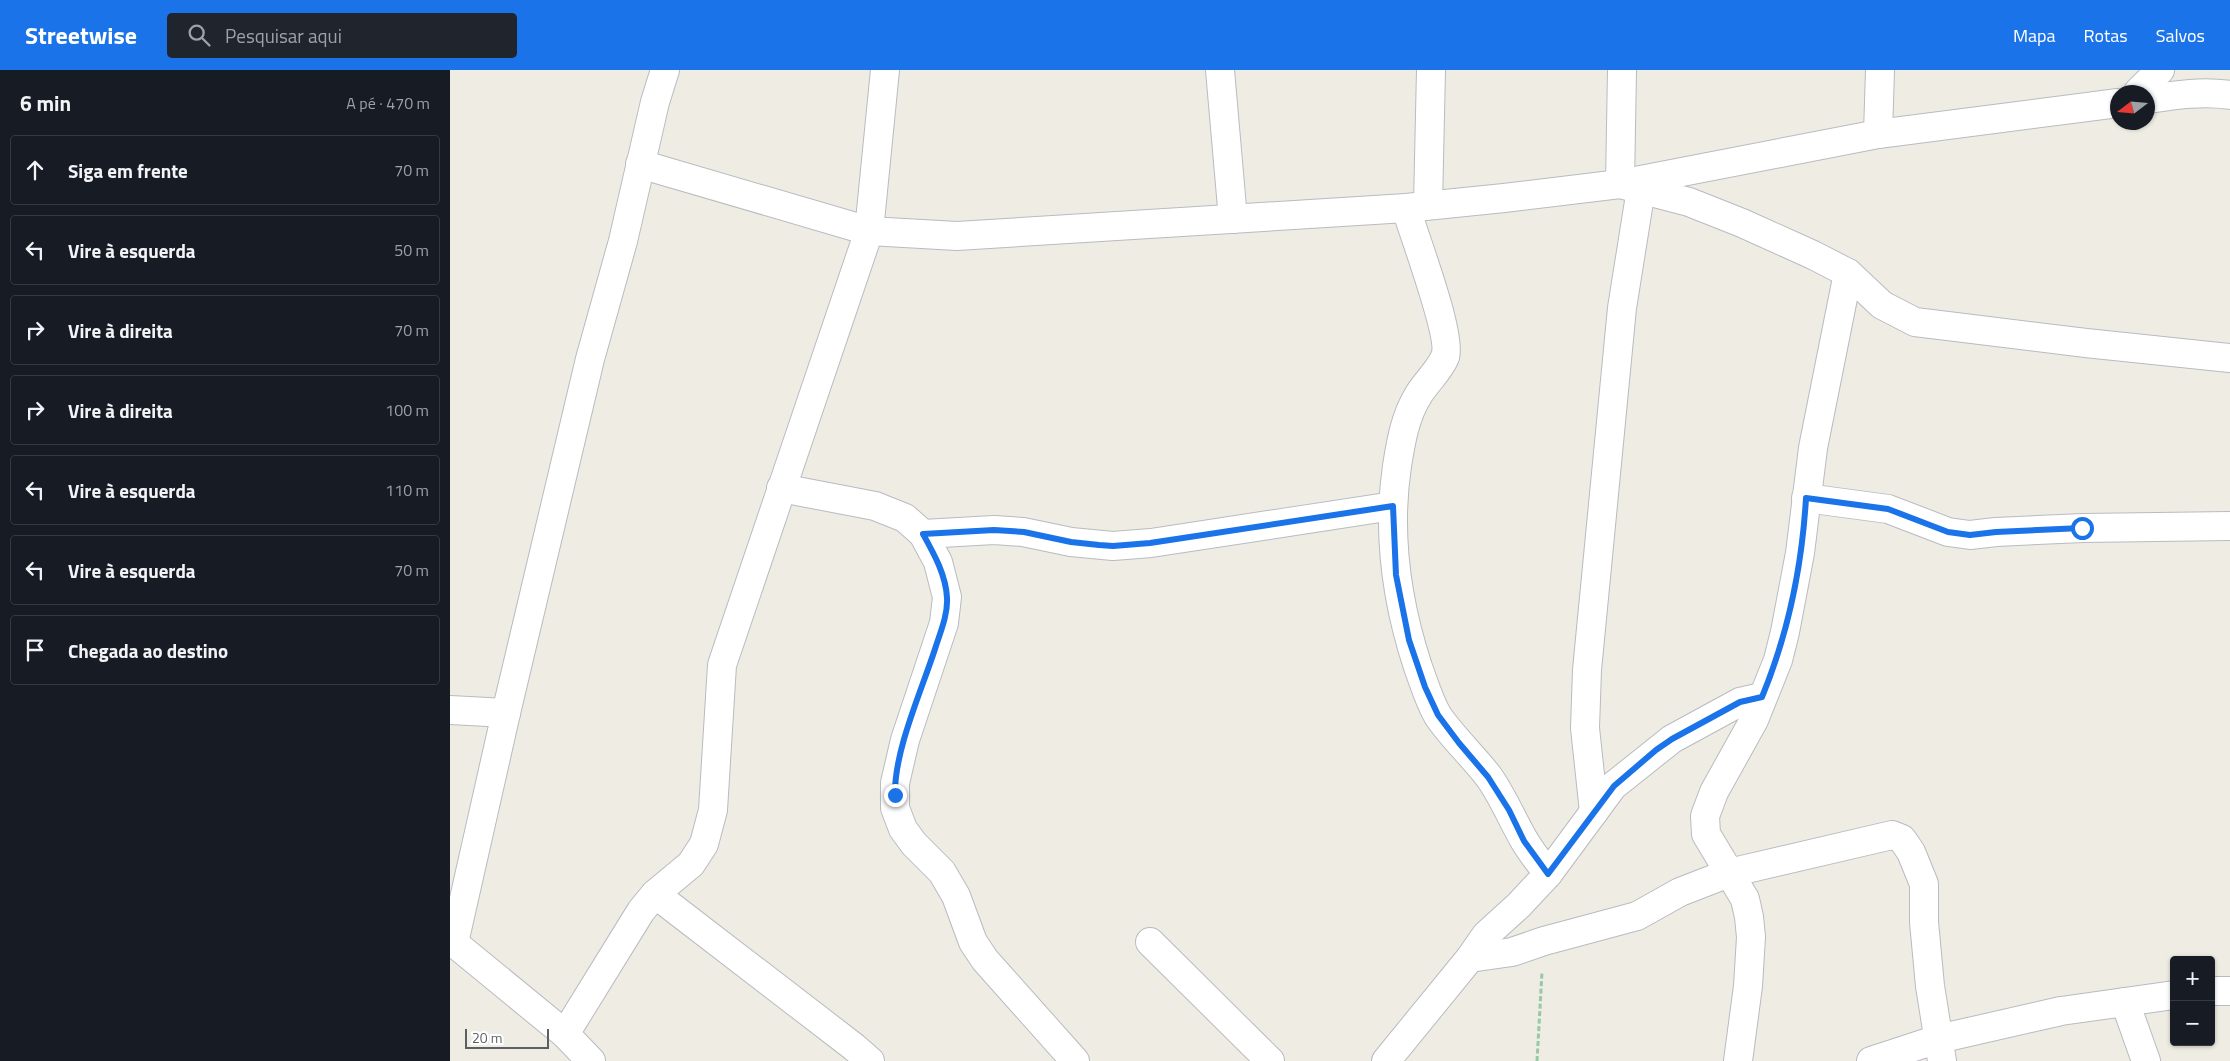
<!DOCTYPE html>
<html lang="pt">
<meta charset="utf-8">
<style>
:root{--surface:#171b24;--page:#20242c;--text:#f1f3f6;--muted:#9ea1a6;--line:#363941;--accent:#1a73e8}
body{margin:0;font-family:"Titillium Web",sans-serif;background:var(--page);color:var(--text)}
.controls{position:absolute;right:15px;bottom:15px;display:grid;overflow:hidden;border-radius:5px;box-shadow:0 1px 4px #0004}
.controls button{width:45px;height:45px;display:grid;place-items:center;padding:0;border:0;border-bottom:1px solid var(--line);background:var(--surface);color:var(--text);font:25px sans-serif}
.compass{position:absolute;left:1660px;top:15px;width:45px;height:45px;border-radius:50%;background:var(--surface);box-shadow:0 1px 4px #0004;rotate:254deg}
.scale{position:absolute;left:15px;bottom:12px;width:84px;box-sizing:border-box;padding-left:5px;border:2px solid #5b5f64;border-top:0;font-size:14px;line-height:18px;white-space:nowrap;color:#5b5f64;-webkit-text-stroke:4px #fff;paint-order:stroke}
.stop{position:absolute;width:15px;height:15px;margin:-11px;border:4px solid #1a73e8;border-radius:50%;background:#fff}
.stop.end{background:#1a73e8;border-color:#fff;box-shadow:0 1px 5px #0008}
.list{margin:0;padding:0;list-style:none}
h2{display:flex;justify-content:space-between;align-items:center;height:65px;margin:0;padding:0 20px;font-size:21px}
h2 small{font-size:16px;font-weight:400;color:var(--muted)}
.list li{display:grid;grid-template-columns:32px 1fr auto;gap:15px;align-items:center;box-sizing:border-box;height:70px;margin:0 10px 10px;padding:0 10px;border:1px solid var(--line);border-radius:5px}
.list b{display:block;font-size:19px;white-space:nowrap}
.list em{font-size:16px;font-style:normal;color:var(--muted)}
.icon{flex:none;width:28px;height:28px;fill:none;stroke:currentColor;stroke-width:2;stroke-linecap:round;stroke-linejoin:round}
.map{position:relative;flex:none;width:1780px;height:991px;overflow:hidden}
header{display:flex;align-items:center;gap:30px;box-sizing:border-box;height:70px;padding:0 25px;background:var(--accent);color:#fff}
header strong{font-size:24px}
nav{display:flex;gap:28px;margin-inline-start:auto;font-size:18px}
.search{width:350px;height:45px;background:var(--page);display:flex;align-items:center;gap:12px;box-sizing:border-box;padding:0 18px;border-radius:5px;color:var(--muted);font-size:19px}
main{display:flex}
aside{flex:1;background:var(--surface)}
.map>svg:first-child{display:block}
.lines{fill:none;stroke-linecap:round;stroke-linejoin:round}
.minor-casing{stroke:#b8bbc0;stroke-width:30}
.path{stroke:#96c9a6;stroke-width:3;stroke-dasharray:5 2.5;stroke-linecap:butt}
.minor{stroke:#fff;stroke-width:28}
.route{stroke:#1a73e8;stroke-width:6}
</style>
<header>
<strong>Streetwise</strong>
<div class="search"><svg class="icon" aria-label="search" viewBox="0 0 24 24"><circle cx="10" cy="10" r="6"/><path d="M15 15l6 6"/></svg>Pesquisar aqui</div>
<nav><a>Mapa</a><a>Rotas</a><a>Salvos</a></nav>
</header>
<main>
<aside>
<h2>6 min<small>A pé · 470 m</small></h2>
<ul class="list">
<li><svg class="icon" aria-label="ahead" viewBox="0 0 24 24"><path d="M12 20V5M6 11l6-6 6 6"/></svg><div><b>Siga em frente</b></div><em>70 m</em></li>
<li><svg class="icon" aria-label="left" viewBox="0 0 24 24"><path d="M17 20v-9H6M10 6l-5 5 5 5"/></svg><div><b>Vire à esquerda</b></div><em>50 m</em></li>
<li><svg class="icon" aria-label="right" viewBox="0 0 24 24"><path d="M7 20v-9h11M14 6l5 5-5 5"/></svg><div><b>Vire à direita</b></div><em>70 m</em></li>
<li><svg class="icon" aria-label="right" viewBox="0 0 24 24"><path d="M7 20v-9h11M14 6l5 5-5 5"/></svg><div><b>Vire à direita</b></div><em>100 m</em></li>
<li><svg class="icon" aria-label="left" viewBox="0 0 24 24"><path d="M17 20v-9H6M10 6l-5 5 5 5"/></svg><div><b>Vire à esquerda</b></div><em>110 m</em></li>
<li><svg class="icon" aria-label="left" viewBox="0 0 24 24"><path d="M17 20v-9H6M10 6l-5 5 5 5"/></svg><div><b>Vire à esquerda</b></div><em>70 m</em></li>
<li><svg class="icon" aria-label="arrive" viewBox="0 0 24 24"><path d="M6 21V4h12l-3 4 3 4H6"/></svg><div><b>Chegada ao destino</b></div></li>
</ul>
</aside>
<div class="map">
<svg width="1780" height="991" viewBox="0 0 1780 991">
<rect width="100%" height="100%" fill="#efece3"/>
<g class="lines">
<defs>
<g id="minor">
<path d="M 770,0 L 783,149"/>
<path d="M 1172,0 L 1170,114 L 1239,132 L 1292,153 L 1363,185 L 1398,203 L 1432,235 L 1465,252 L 1636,273 L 1780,288"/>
<path d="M 1688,22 L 1710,0"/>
<path d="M 1698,29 C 1726,25 1752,21 1780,25"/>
<path d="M 1428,64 L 1430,0"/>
<path d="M 190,94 L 419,161 L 507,166 L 956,138 L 1054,128 L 1170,114 L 1428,64 L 1668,33"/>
<path d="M 978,135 L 981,0"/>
<path d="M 956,138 C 963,163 1003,267 995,287 C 989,301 977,311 969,324 C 955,346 951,371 947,396 C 937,463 947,533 968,597 C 974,613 979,631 988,646 C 1003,668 1023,686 1039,707 C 1053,727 1062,749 1074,770 C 1081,782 1090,793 1098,804"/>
<path d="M 331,418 L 425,436 L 455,448 L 473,464 L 488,492 L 497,527 L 494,553 L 455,670 L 445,713 L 445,738 L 453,759 L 464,774 L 492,802 L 506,826 L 523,872 L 535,890 L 625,991"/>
<path d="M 1356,428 L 1438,439 L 1498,462 L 1520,465 L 1546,462 L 1633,458 L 1780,456"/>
<path d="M 473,464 L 544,460 L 573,462 L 621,472 L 663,476 L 701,473 L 943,436"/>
<path d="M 0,640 L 56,643"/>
<path d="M 1144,742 L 1135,658 L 1137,600 L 1172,238 L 1191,119"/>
<path d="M 205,824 L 404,977 L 420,991"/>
<path d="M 0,872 L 4,873 L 115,964 L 141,991"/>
<path d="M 700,872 L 820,991"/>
<path d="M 4,873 L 56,643 L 140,289 L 173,171 L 205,32 L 215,0"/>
<path d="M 1020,888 L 1062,882 L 1094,871 L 1187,846 L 1230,822 L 1279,803 L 1442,765 L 1452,769 L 1461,782 L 1474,814 L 1474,852 L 1480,916 L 1492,991"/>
<path d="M 1761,921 L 1780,921"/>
<path d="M 1675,932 L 1696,991"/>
<path d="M 115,964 L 191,841 L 205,824 L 241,794 L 254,774 L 263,740 L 272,595 L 419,161 L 435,0"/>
<path d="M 936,991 L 1020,888 L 1036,865 L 1069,835 L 1098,804 L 1163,716 L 1222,669 L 1290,632 L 1312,627"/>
<path d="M 1288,991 L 1298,916 L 1301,867 L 1299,847 L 1295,829 L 1256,764 L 1255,746 L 1264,722 L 1304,650 L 1328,590 L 1335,562 L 1350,483 L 1363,378 L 1398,203"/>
<path d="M 1421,991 L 1488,969 L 1611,941 L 1724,925"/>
</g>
</defs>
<use href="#minor" class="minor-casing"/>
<path class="path" d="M 1087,991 L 1092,902"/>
<use href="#minor" class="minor"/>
</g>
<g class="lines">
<path class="route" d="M 445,725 C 444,681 471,622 485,579 C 490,563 498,545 497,528 C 496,505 484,484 473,464 L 544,460 L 574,462 L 621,472 L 649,475 L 663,476 L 700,473 L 943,436 L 946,505 L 959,570 L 975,617 L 988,645 L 1009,673 L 1038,707 L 1059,740 L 1074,771 L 1098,804 L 1164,716 L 1206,680 L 1222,669 L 1290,632 L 1312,627 C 1338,564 1352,496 1356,428 L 1438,439 L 1498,462 L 1520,465 L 1546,462 L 1632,458"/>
</g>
</svg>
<div class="controls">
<button>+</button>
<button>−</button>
</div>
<svg class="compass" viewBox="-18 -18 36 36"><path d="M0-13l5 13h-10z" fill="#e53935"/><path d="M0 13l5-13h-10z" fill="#9ea1a6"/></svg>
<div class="scale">20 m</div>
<div class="stop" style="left:1632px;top:458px"></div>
<div class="stop end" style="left:445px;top:725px"></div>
</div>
</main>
